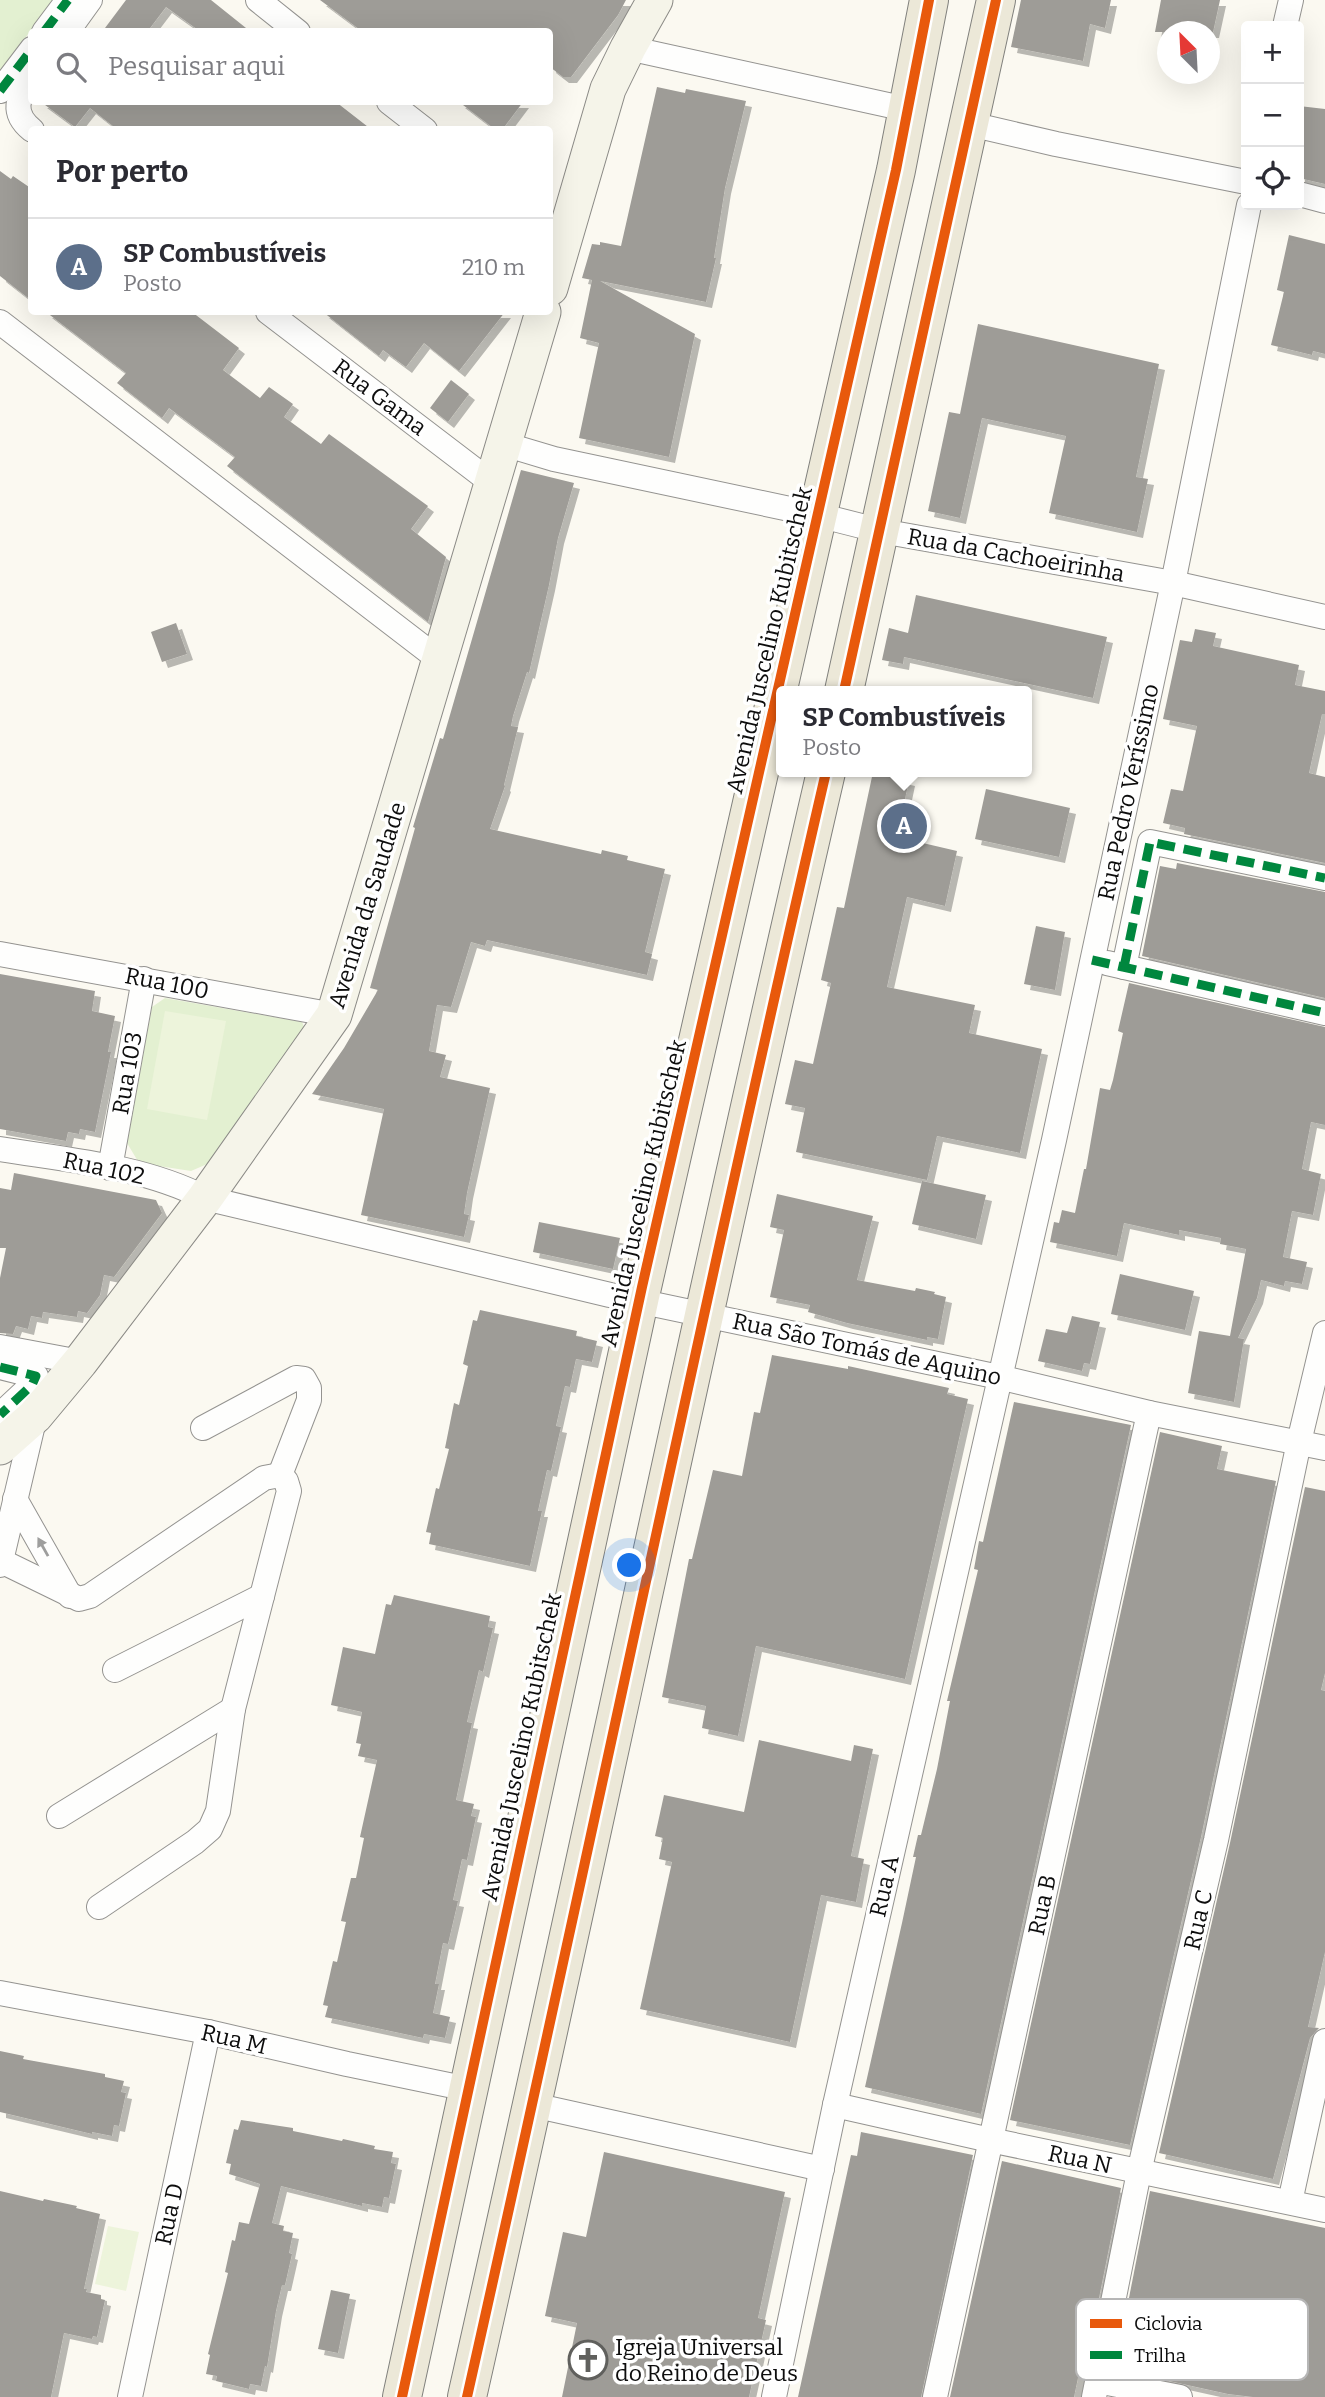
<!DOCTYPE html>
<html lang="pt">
<meta charset="utf-8">
<style>
:root{--surface:#fff;--page:#f2f2f3;--text:#2b2b33;--muted:#7c7c81;--line:#e1e1e2;--accent:#60605d}
body{margin:0;font-family:Bitter,serif;background:var(--page);color:var(--text)}
.controls{position:absolute;right:21px;top:21px;display:grid;overflow:hidden;border-radius:7px;box-shadow:0 7px 28px #0002}
.controls button{width:63px;height:63px;display:grid;place-items:center;padding:0;border:0;border-bottom:2px solid var(--line);background:var(--surface);color:var(--text);font:35px sans-serif}
.compass{position:absolute;left:1157px;top:21px;width:63px;height:63px;border-radius:50%;background:var(--surface);box-shadow:0 7px 28px #0002;rotate:336deg}
.you{position:absolute;left:630px;top:1566px;width:24px;height:24px;margin:-18px;border:5px solid #fff;border-radius:50%;background:#1a73e8;box-shadow:0 0 0 10px #1a73e833}
.badge{display:grid;place-items:center;width:46px;height:46px;border-radius:50%;background:var(--accent);color:#fff;font-size:23px;font-weight:700}
.pin{position:absolute;translate:-50% -50%;border:4px solid #fff;box-shadow:0 2px 7px #0006}
.popup{position:absolute;left:776px;top:686px;width:256px;height:91px;box-sizing:border-box;display:grid;place-content:center;border-radius:7px;background:var(--surface);filter:drop-shadow(0 2px 5px #0005);font-size:23px;white-space:nowrap;color:var(--muted)}
.popup b{font-size:26px;color:var(--text)}
.popup::after{content:'';position:absolute;left:50%;top:100%;margin-left:-14px;border:14px solid transparent;border-top-color:var(--surface)}
.list{margin:0;padding:0;list-style:none}
h2{display:flex;justify-content:space-between;align-items:center;height:91px;margin:0;padding:0 28px;font-size:30px}
h2 small{font-size:23px;font-weight:400;color:var(--muted)}
.list li{display:grid;grid-template-columns:46px 1fr auto;gap:21px;align-items:center;box-sizing:border-box;height:98px;padding:0 28px;border-top:2px solid var(--line)}
.list b{display:block;font-size:26px;white-space:nowrap}
.list p{margin:0;font-size:23px;white-space:nowrap;color:var(--muted)}
.list em{font-size:23px;font-style:normal;color:var(--muted)}
.icon{flex:none;width:38px;height:38px;fill:none;stroke:currentColor;stroke-width:2;stroke-linecap:round;stroke-linejoin:round}
.map{position:relative;flex:none;width:1325px;height:2397px;overflow:hidden}
.search{position:absolute;background:var(--surface);box-shadow:0 7px 28px #0002;left:28px;top:28px;width:525px;height:77px;display:flex;align-items:center;gap:18px;box-sizing:border-box;padding:0 24px;border-radius:7px;color:var(--muted);font-size:26px}
.panel{position:absolute;background:var(--surface);box-shadow:0 7px 28px #0002;left:28px;top:126px;width:525px;height:189px;border-radius:7px}
.map>svg:first-child{display:block}
.green{fill:#e3f0d1}
.pitch{fill:#edf4db}
.building{fill:#9e9c97;filter:url(#shadow)}
.lines{fill:none;stroke-linecap:round;stroke-linejoin:round}
.street-casing{stroke:#949390;stroke-width:26}
.secondary-casing{stroke:#8b8a86;stroke-width:37}
.primary-casing{stroke:#81817d;stroke-width:40}
.street{stroke:#fefefd;stroke-width:24}
.secondary{stroke:#f5f4e9;stroke-width:35}
.primary{stroke:#ece8d8;stroke-width:38}
.quiet{stroke:#00873e;stroke-width:9;stroke-dasharray:18 9;stroke-linecap:butt}
.cycleway-casing{stroke:#fff;stroke-width:15}
.cycleway{stroke:#e8590c;stroke-width:10}
.oneway{fill:#9e9e9d}
.labels{text-anchor:middle;stroke-width:7;stroke-linejoin:round;paint-order:stroke}
.street-label{font-size:23px;fill:#0d0d0d;stroke:#fff}
.poi-label{font-size:23px;fill:#0d0d0d;stroke:#fff;text-anchor:start}
.key{fill:#fff;stroke:#b6b6b6;stroke-width:2}
.key-label{font-size:19px;fill:#0d0d0d}
</style>
<div class="map">
<svg width="1325" height="2397" viewBox="0 0 1325 2397">
<defs>
<filter id="shadow"><feDropShadow dx="6" dy="6" stdDeviation="0" flood-color="#0004"/></filter>
</defs>
<rect width="100%" height="100%" fill="#fbf9f1"/>
<g class="green">
<path d="M 0,0 L 54,0 L 0,71 Z"/>
<path d="M 165,998 L 302,1022 L 308,1036 L 212,1162 L 191,1171 L 139,1163 L 127,1143 L 152,1007 Z"/>
</g>
<g class="pitch">
<path d="M 165,1011 L 226,1021 L 207,1120 L 147,1109 Z"/>
<path d="M 108,2226 L 139,2232 L 126,2291 L 95,2284 Z"/>
</g>
<g class="building">
<path d="M 126,0 L 211,0 L 251,32 L 201,32 L 166,7 L 147,32 L 102,32 Z"/>
<path d="M 320,0 L 626,0 L 618,15 L 571,77 L 563,77 L 550,67 L 550,32 L 363,32 Z"/>
<path d="M 1021,0 L 1111,0 L 1105,28 L 1090,24 L 1083,61 L 1011,47 Z"/>
<path d="M 1161,0 L 1220,0 L 1213,32 L 1155,32 Z"/>
<path d="M 657,87 L 685,93 L 686,89 L 746,101 L 725,188 L 714,258 L 716,258 L 706,302 L 600,281 L 695,334 L 669,457 L 579,438 L 599,343 L 580,338 L 592,280 L 582,278 L 592,244 L 600,245 L 600,242 L 621,246 Z"/>
<path d="M 41,102 L 336,102 L 372,130 L 118,130 L 90,108 L 75,127 Z"/>
<path d="M 459,102 L 523,102 L 502,130 L 496,130 Z"/>
<path d="M 1299,106 L 1325,109 L 1325,184 L 1299,178 Z"/>
<path d="M 0,171 L 11,179 L 13,176 L 32,189 L 32,301 L 0,276 Z"/>
<path d="M 1289,235 L 1325,244 L 1325,354 L 1313,351 L 1312,355 L 1271,345 L 1284,292 L 1277,290 Z"/>
<path d="M 46,312 L 192,312 L 239,348 L 223,370 L 260,398 L 269,387 L 293,404 L 284,417 L 321,444 L 329,434 L 428,506 L 411,529 L 446,557 L 428,622 L 227,466 L 235,457 L 169,408 L 162,418 L 117,383 L 126,373 Z"/>
<path d="M 323,312 L 505,312 L 459,371 L 424,343 L 406,367 L 383,350 L 379,356 Z"/>
<path d="M 978,324 L 1159,364 L 1136,477 L 1148,479 L 1137,532 L 1049,513 L 1066,436 L 982,418 L 960,518 L 928,511 L 949,412 L 960,414 Z"/>
<path d="M 451,380 L 469,394 L 448,422 L 430,408 Z"/>
<path d="M 521,470 L 574,483 L 558,538 L 549,585 L 529,673 L 527,672 L 513,716 L 511,726 L 518,727 L 504,785 L 505,786 L 490,829 L 601,854 L 602,850 L 628,856 L 627,860 L 665,869 L 645,952 L 652,954 L 647,975 L 487,940 L 485,946 L 471,942 L 451,1007 L 437,1005 L 429,1051 L 446,1055 L 440,1077 L 490,1088 L 467,1193 L 464,1214 L 469,1215 L 464,1237 L 361,1215 L 384,1109 L 312,1094 L 344,1048 L 378,990 L 370,988 L 415,828 L 413,827 L 440,738 L 443,739 Z"/>
<path d="M 916,595 L 1107,637 L 1093,698 L 904,657 L 903,664 L 882,660 L 889,628 L 908,633 Z"/>
<path d="M 176,623 L 187,654 L 162,662 L 151,632 Z"/>
<path d="M 1195,629 L 1216,633 L 1213,646 L 1299,665 L 1295,685 L 1325,691 L 1325,714 L 1322,714 L 1309,773 L 1325,777 L 1325,863 L 1184,834 L 1185,828 L 1163,823 L 1171,789 L 1183,791 L 1197,726 L 1163,719 L 1180,640 L 1192,642 Z"/>
<path d="M 873,772 L 909,780 L 897,837 L 957,851 L 945,906 L 907,897 L 887,987 L 975,1005 L 969,1033 L 1042,1049 L 1020,1153 L 937,1136 L 927,1180 L 796,1152 L 805,1108 L 785,1104 L 795,1060 L 813,1064 L 831,983 L 821,980 L 837,907 L 844,908 Z"/>
<path d="M 986,789 L 1070,808 L 1059,857 L 975,839 Z"/>
<path d="M 1177,863 L 1325,892 L 1325,998 L 1142,956 L 1160,866 L 1176,869 Z"/>
<path d="M 1036,926 L 1065,932 L 1055,990 L 1024,984 Z"/>
<path d="M 0,974 L 95,991 L 92,1011 L 115,1016 L 108,1052 L 111,1052 L 95,1132 L 80,1129 L 79,1134 L 68,1132 L 66,1141 L 0,1129 Z"/>
<path d="M 1129,983 L 1325,1027 L 1325,1125 L 1311,1122 L 1302,1169 L 1321,1174 L 1313,1215 L 1292,1211 L 1283,1257 L 1307,1262 L 1302,1284 L 1285,1281 L 1284,1286 L 1261,1280 L 1257,1298 L 1238,1338 L 1244,1339 L 1234,1402 L 1188,1393 L 1199,1331 L 1230,1336 L 1246,1249 L 1220,1244 L 1221,1238 L 1179,1230 L 1179,1235 L 1124,1223 L 1117,1256 L 1050,1242 L 1054,1222 L 1059,1223 L 1062,1210 L 1075,1213 L 1084,1169 L 1086,1169 L 1100,1088 L 1110,1090 L 1113,1080 L 1123,1033 L 1118,1031 Z"/>
<path d="M 14,1173 L 156,1200 L 162,1213 L 114,1277 L 104,1275 L 100,1295 L 87,1313 L 78,1311 L 77,1317 L 43,1312 L 42,1318 L 31,1316 L 28,1329 L 16,1326 L 13,1334 L 0,1333 L 0,1278 L 6,1248 L 0,1248 L 0,1188 L 11,1190 Z"/>
<path d="M 922,1181 L 986,1195 L 976,1239 L 912,1224 Z"/>
<path d="M 777,1194 L 873,1216 L 857,1280 L 915,1291 L 916,1288 L 935,1292 L 934,1294 L 946,1297 L 938,1339 L 927,1337 L 927,1340 L 847,1323 L 808,1312 L 810,1305 L 770,1297 L 784,1230 L 770,1227 Z"/>
<path d="M 539,1222 L 620,1238 L 613,1269 L 533,1252 Z"/>
<path d="M 1120,1274 L 1194,1291 L 1185,1330 L 1111,1314 Z"/>
<path d="M 480,1310 L 577,1331 L 576,1336 L 597,1341 L 592,1362 L 576,1359 L 570,1387 L 565,1386 L 556,1426 L 561,1427 L 551,1471 L 547,1470 L 538,1511 L 542,1511 L 530,1566 L 429,1544 L 431,1533 L 426,1532 L 436,1488 L 439,1489 L 449,1449 L 445,1448 L 454,1403 L 459,1405 L 468,1366 L 463,1364 L 473,1320 L 477,1321 Z"/>
<path d="M 1072,1316 L 1100,1322 L 1090,1364 L 1084,1363 L 1082,1371 L 1038,1361 L 1046,1329 L 1067,1333 Z"/>
<path d="M 772,1355 L 848,1369 L 848,1366 L 949,1388 L 947,1394 L 968,1399 L 905,1679 L 756,1646 L 738,1736 L 702,1728 L 706,1706 L 662,1697 L 689,1559 L 692,1559 L 713,1470 L 742,1476 L 754,1412 L 760,1413 Z"/>
<path d="M 1014,1402 L 1131,1425 L 981,2114 L 865,2087 L 902,1923 L 916,1857 L 913,1857 L 918,1835 L 921,1835 L 937,1769 L 950,1701 L 947,1701 L 978,1570 L 974,1569 L 979,1541 L 983,1542 Z"/>
<path d="M 1160,1432 L 1222,1446 L 1217,1469 L 1276,1481 L 1201,1837 L 1130,2145 L 1010,2120 Z"/>
<path d="M 1305,1487 L 1325,1491 L 1325,1673 L 1321,1690 L 1325,1691 L 1325,1952 L 1308,2027 L 1319,2028 L 1310,2038 L 1273,2179 L 1159,2153 L 1230,1843 Z"/>
<path d="M 394,1595 L 490,1616 L 488,1627 L 493,1628 L 483,1672 L 479,1670 L 472,1700 L 467,1722 L 472,1723 L 456,1800 L 474,1804 L 471,1816 L 476,1817 L 467,1860 L 462,1859 L 453,1900 L 458,1901 L 448,1944 L 443,1943 L 435,1984 L 439,1984 L 433,2013 L 450,2017 L 445,2038 L 424,2034 L 423,2038 L 325,2017 L 328,2006 L 323,2005 L 333,1961 L 337,1962 L 346,1922 L 341,1921 L 351,1878 L 356,1878 L 364,1838 L 360,1837 L 377,1760 L 358,1756 L 361,1744 L 356,1743 L 362,1712 L 331,1705 L 343,1647 L 375,1654 L 386,1604 L 391,1605 Z"/>
<path d="M 759,1740 L 851,1761 L 854,1745 L 873,1749 L 851,1856 L 864,1859 L 856,1902 L 821,1895 L 790,2042 L 640,2009 L 672,1862 L 659,1859 L 663,1838 L 655,1836 L 664,1795 L 744,1812 Z"/>
<path d="M 0,2051 L 24,2056 L 23,2059 L 105,2074 L 105,2077 L 124,2081 L 121,2092 L 126,2093 L 119,2126 L 114,2125 L 112,2136 L 92,2132 L 92,2134 L 0,2112 Z"/>
<path d="M 241,2120 L 293,2128 L 293,2131 L 342,2141 L 343,2139 L 375,2146 L 374,2149 L 393,2152 L 391,2163 L 396,2164 L 389,2198 L 384,2197 L 382,2207 L 362,2203 L 362,2206 L 281,2186 L 272,2223 L 284,2226 L 283,2231 L 293,2233 L 289,2253 L 292,2254 L 285,2285 L 282,2285 L 276,2311 L 267,2367 L 265,2366 L 261,2386 L 250,2384 L 249,2389 L 216,2381 L 217,2376 L 206,2374 L 210,2355 L 208,2354 L 228,2273 L 225,2272 L 232,2240 L 235,2241 L 239,2222 L 249,2224 L 260,2184 L 229,2174 L 231,2164 L 226,2163 L 234,2129 L 238,2130 Z"/>
<path d="M 861,2132 L 973,2155 L 921,2397 L 798,2397 L 851,2155 L 857,2156 Z"/>
<path d="M 604,2152 L 785,2192 L 758,2318 L 766,2320 L 749,2397 L 562,2397 L 577,2323 L 545,2316 L 563,2232 L 586,2237 Z"/>
<path d="M 1002,2161 L 1121,2188 L 1088,2353 L 1079,2373 L 1074,2397 L 950,2397 Z"/>
<path d="M 0,2191 L 43,2201 L 44,2199 L 77,2206 L 76,2208 L 100,2214 L 84,2289 L 87,2289 L 86,2292 L 101,2295 L 101,2299 L 105,2300 L 97,2337 L 93,2336 L 92,2339 L 64,2333 L 51,2397 L 0,2397 Z"/>
<path d="M 1150,2191 L 1325,2228 L 1325,2397 L 1253,2397 L 1228,2394 L 1115,2369 Z"/>
<path d="M 331,2290 L 350,2294 L 338,2353 L 318,2349 Z"/>
</g>
<g class="lines">
<defs>
<g id="street">
<path d="M 258,0 L 298,32"/>
<path d="M 1285,26 L 1291,0"/>
<path d="M 44,32 L 68,0"/>
<path d="M 67,32 L 90,0"/>
<path d="M 628,48 L 906,109"/>
<path d="M 32,78 C 17,97 11,113 32,130"/>
<path d="M 0,91 L 32,49"/>
<path d="M 389,102 L 425,130"/>
<path d="M 970,124 L 1056,144 L 1246,182"/>
<path d="M 1299,194 L 1325,201"/>
<path d="M 268,312 L 492,483"/>
<path d="M 0,322 L 441,661"/>
<path d="M 504,444 L 554,459 L 818,515 L 881,531 L 1173,583 L 1325,617"/>
<path d="M 0,954 L 334,1015"/>
<path d="M 1107,963 L 1325,1013"/>
<path d="M 1124,967 L 1150,842 L 1325,878"/>
<path d="M 0,1149 C 68,1160 143,1166 205,1198 L 610,1295 L 999,1377 L 1149,1413 L 1325,1448"/>
<path d="M 110,1168 L 144,979"/>
<path d="M 0,1347 L 80,1362"/>
<path d="M 0,1367 L 36,1376 L 32,1385 L 0,1415"/>
<path d="M 203,1428 L 296,1378 L 304,1379 L 309,1388 L 309,1400 L 280,1475"/>
<path d="M 15,1499 L 70,1596"/>
<path d="M 1,1561 L 79,1599 L 90,1596 L 264,1478 L 280,1475 L 286,1481 L 289,1491 L 233,1709 L 218,1811 L 210,1829 L 195,1842 L 99,1907"/>
<path d="M 0,1565 L 35,1416"/>
<path d="M 115,1670 L 262,1596"/>
<path d="M 59,1816 L 233,1709"/>
<path d="M 0,1993 L 208,2032 L 347,2064 L 468,2089"/>
<path d="M 533,2105 L 822,2169"/>
<path d="M 835,2105 L 990,2140 L 1325,2210"/>
<path d="M 1290,2202 L 1325,2041"/>
<path d="M 1097,2381 L 1180,2397"/>
<path d="M 130,2397 L 208,2032"/>
<path d="M 774,2397 L 835,2105 L 1054,1140 L 1173,583 L 1249,205"/>
<path d="M 935,2397 L 1149,1413"/>
<path d="M 1094,2397 L 1139,2172 L 1216,1840 L 1299,1442 L 1325,1333"/>
</g>
<g id="secondary">
<path d="M 550,288 L 608,89 L 628,48 L 655,0"/>
<path d="M 0,1447 L 35,1416 L 80,1362 L 205,1198 L 334,1015 L 543,312"/>
</g>
<g id="primary">
<path d="M 844,691 L 996,0"/>
<path d="M 402,2397 L 642,1287 L 896,170 L 929,0"/>
<path d="M 467,2397 C 589,1856 701,1312 826,772"/>
</g>
</defs>
<use href="#street" class="street-casing"/>
<use href="#secondary" class="secondary-casing"/>
<use href="#primary" class="primary-casing"/>
<use href="#street" class="street"/>
<use href="#secondary" class="secondary"/>
<use href="#primary" class="primary"/>
<g class="quiet">
<path d="M 44,32 L 68,0"/>
<path d="M 0,91 L 32,49"/>
<path d="M 1092,960 L 1325,1013"/>
<path d="M 1124,967 L 1150,842 L 1325,878"/>
<path d="M 0,1367 L 36,1376 L 32,1385 L 0,1415"/>
</g>
<defs>
<g id="cycleway">
<path d="M 844,691 L 996,0"/>
<path d="M 402,2397 L 642,1287 L 896,170 L 929,0"/>
<path d="M 467,2397 C 589,1856 701,1312 826,772"/>
</g>
</defs>
<use href="#cycleway" class="cycleway-casing"/>
<use href="#cycleway" class="cycleway"/>
</g>
<defs><path id="oneway-solid" d="M-6-.8H1V-3.2L6.5 0L1 3.2V.8H-6Z" transform="scale(1.75)"/></defs>
<use class="oneway" href="#oneway-solid" transform="translate(43 1547) rotate(-119)"/>
<defs>
<symbol id="church-ring" viewBox="-11 -11 22 22"><circle r="9.5" fill="#fff" stroke="#60605d" stroke-width="1.5"/><path d="M-1.2-6h2.4v3.5h3.3v2.4h-3.3V6h-2.4V-.1h-3.3v-2.4h3.3Z" fill="#60605d"/></symbol>
</defs>
<g fill-rule="evenodd">
<use href="#church-ring" x="566" y="2338" width="44" height="44"/>
</g>
<g class="labels">
<g class="street-label">
<text transform="translate(380 397) rotate(37)" y="8">Rua Gama</text>
<text transform="translate(1016 555) rotate(10)" y="8">Rua da Cachoeirinha</text>
<text transform="translate(769 640) rotate(-77)" y="8">Avenida Juscelino Kubitschek</text>
<text transform="translate(1128 792) rotate(-78)" y="8">Rua Pedro Veríssimo</text>
<text transform="translate(367 905) rotate(-73)" y="8">Avenida da Saudade</text>
<text transform="translate(167 983) rotate(11)" y="8">Rua 100</text>
<text transform="translate(127 1073) rotate(-80)" y="8">Rua 103</text>
<text transform="translate(104 1168) rotate(12)" y="8">Rua 102</text>
<text transform="translate(643 1193) rotate(-77)" y="8">Avenida Juscelino Kubitschek</text>
<text transform="translate(867 1349) rotate(12)" y="8">Rua São Tomás de Aquino</text>
<text transform="translate(521 1747) rotate(-78)" y="8">Avenida Juscelino Kubitschek</text>
<text transform="translate(884 1886) rotate(-77)" y="8">Rua A</text>
<text transform="translate(1042 1905) rotate(-78)" y="8">Rua B</text>
<text transform="translate(1198 1920) rotate(-77)" y="8">Rua C</text>
<text transform="translate(234 2039) rotate(13)" y="8">Rua M</text>
<text transform="translate(1080 2159) rotate(12)" y="8">Rua N</text>
<text transform="translate(169 2214) rotate(-78)" y="8">Rua D</text>
</g>
<g class="poi-label">
<text x="615" y="2355">Igreja Universal<tspan x="615" dy="26">do Reino de Deus</tspan></text>
</g>
</g>
<rect x="1076" y="2299" width="232" height="81" rx="10" class="key"/>
<rect x="1090" y="2319" width="32" height="9" fill="#e8590c"/>
<rect x="1090" y="2351" width="32" height="8" fill="#00873e"/>
<g class="key-label">
<text x="1134" y="2330">Ciclovia</text>
<text x="1134" y="2362">Trilha</text>
</g>
</svg>
<div class="controls">
<button>+</button>
<button>−</button>
<button><svg class="icon" aria-label="locate" viewBox="0 0 24 24"><circle cx="12" cy="12" r="6"/><path d="M12 2v4M12 18v4M2 12h4M18 12h4"/></svg></button>
</div>
<svg class="compass" viewBox="-18 -18 36 36"><path d="M0-13l5 13h-10z" fill="#e53935"/><path d="M0 13l5-13h-10z" fill="#7c7c81"/></svg>
<div class="you"></div>
<div class="pin badge" style="left:904px;top:826px;background:#5c6f8a">A</div>
<div class="popup"><b>SP Combustíveis</b>Posto</div>
<div class="search"><svg class="icon" aria-label="search" viewBox="0 0 24 24"><circle cx="10" cy="10" r="6"/><path d="M15 15l6 6"/></svg>Pesquisar aqui</div>
<section class="panel">
<h2>Por perto<small></small></h2>
<ul class="list">
<li><span class="badge" style="background:#5c6f8a">A</span><div><b>SP Combustíveis</b><p>Posto</p></div><em>210 m</em></li>
</ul>
</section>
</div>
